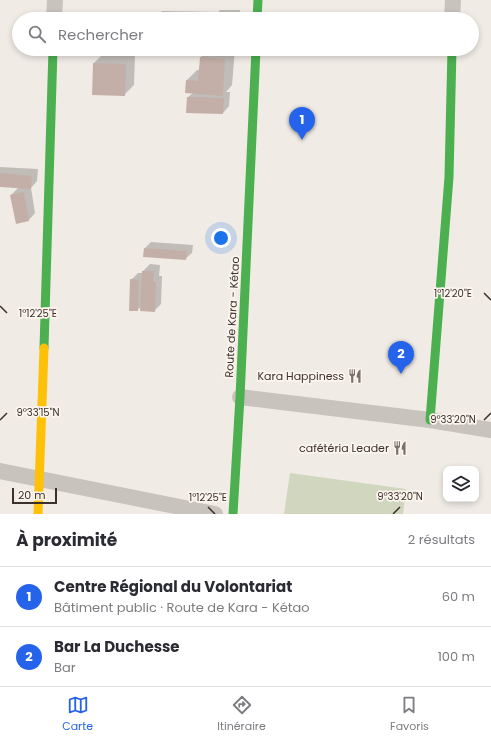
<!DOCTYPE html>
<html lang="fr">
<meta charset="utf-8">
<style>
:root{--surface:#fff;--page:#f2f2f3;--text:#2b2b33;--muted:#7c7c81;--line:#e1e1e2;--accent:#2563eb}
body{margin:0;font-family:Poppins,sans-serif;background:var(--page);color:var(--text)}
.controls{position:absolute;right:12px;bottom:12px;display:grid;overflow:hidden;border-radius:8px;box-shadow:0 2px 6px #0003}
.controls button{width:36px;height:36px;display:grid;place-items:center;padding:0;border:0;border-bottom:1px solid var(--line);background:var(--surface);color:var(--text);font:20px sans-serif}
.scale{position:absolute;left:12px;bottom:10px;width:45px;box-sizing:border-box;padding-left:4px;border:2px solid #3b302b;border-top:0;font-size:11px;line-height:14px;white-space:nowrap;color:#3b302b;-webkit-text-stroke:3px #fbf5ee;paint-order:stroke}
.you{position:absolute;left:221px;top:238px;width:14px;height:14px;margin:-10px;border:3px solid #fff;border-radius:50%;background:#1a73e8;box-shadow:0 0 0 6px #1a73e833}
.badge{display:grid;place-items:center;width:26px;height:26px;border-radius:50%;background:var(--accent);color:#fff;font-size:13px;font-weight:700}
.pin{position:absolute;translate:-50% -33px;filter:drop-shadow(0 1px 2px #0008)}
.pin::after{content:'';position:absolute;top:21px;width:14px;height:12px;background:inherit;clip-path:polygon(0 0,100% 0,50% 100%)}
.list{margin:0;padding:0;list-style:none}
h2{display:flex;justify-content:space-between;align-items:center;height:52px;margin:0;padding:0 16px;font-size:17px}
h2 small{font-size:13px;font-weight:400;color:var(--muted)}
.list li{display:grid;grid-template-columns:26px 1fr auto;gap:12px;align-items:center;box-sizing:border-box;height:60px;padding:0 16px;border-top:1px solid var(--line)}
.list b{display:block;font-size:15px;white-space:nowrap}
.list p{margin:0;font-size:13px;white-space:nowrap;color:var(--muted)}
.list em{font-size:13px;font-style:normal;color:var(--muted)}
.icon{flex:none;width:22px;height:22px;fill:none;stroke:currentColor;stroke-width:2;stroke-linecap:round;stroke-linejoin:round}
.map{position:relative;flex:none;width:491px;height:514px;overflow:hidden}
.search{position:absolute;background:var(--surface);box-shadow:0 2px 6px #0003;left:12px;right:12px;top:12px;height:44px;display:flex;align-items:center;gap:10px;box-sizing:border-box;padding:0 14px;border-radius:22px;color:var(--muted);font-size:15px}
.sheet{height:172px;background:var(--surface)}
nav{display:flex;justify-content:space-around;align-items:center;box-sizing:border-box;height:56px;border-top:1px solid var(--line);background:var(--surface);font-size:11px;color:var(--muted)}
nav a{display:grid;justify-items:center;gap:2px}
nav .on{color:var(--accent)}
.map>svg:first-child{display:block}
.green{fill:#d1d6bf}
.shadow{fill:#0003}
.building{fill:#c3afa7}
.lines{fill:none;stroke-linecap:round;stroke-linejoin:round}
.street{stroke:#c9c3be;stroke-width:16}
.fast{stroke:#4caf50;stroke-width:9}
.slow{stroke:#ffc107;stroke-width:9}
.ticks{fill:none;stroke:#3b302b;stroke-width:1.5}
.labels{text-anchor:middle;stroke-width:3.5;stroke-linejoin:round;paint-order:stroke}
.street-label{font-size:11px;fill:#3b302b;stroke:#fbf5ee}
.poi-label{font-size:11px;fill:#3b302b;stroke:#fbf5ee;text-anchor:end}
.ticks-label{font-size:10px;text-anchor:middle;fill:#3b302b;stroke:#fbf5ee;stroke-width:3.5;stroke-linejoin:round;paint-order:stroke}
</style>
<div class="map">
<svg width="491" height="514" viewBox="0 0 491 514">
<rect width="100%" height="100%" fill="#f0ebe5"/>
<path class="green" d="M 290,473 L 406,489 L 403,514 L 284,514 Z"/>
<g class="shadow">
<path d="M 220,10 L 240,10 L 239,19 L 154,19 L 162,11 L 218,12 Z"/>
<path d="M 204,49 L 235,49 L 232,85 L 226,92 L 230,92 L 229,106 L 223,113 L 188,97 L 193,93 L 187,80 L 197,70 L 200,70 L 201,57 L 205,53 Z"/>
<path d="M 104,53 L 135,54 L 134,85 L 124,95 L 94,63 Z"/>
<path d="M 0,167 L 38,169 L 37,181 L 31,188 L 35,213 L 29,220 L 11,195 L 19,187 L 0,186 Z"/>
<path d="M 151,242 L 193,245 L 192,253 L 185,259 L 145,248 Z"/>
<path d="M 150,264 L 160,265 L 159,276 L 162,276 L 161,304 L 154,311 L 142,306 L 137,310 L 131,280 L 138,273 L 143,273 L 143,271 Z"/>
</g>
<g class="building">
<path d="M 203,49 L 228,49 L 228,55 L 202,54 Z"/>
<path d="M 200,57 L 225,59 L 223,96 L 185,93 L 186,80 L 198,81 Z"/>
<path d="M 93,63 L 126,64 L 125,96 L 92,95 Z"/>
<path d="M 187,97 L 224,98 L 223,114 L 186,113 Z"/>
<path d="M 0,173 L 32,176 L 31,189 L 0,187 Z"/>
<path d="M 24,192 L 29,221 L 16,224 L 10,195 Z"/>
<path d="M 144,248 L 187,251 L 186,260 L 143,257 Z"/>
<path d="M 142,271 L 154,271 L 153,282 L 156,282 L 155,312 L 140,311 Z"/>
<path d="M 130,279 L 139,280 L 138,311 L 129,311 Z"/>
</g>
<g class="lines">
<g class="street">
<path d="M 54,19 L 55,0"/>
<path d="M 452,19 L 453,0"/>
<path d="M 240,397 L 430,420 L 491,430"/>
<path d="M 0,471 L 215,514"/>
</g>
<g class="fast">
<path d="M 257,19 L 258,0"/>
<path d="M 44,348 L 53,49"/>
<path d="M 430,420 L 449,177 L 452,49"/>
<path d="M 233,514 L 240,397 L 256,49"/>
</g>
<path class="slow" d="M 38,514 L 44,348"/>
</g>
<path class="ticks" d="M 484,293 L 491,300M 0,306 L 7,313M 0,420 L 7,413M 484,420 L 491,413M 208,507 L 215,514M 393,514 L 400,507"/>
<defs>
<symbol id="restaurant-bare" viewBox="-9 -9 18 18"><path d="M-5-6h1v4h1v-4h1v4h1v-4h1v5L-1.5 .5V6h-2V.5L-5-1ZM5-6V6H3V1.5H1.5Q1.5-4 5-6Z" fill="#7a716c" stroke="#fbf5ee" stroke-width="2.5" paint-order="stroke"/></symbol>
</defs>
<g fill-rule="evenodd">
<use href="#restaurant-bare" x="345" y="366" width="20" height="20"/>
<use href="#restaurant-bare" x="390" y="438" width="20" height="20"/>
</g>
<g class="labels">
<g class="street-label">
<text transform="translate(232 317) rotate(-87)" y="4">Route de Kara - Kétao</text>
</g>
<g class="poi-label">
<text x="344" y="380">Kara Happiness</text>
<text x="389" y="452">cafétéria Leader</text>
</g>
</g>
<g class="ticks-label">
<text x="453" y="297">1°12'20"E</text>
<text x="38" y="317">1°12'25"E</text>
<text x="38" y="416">9°33'15"N</text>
<text x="453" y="423">9°33'20"N</text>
<text x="400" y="500">9°33'20"N</text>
<text x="208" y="501">1°12'25"E</text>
</g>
</svg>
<div class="controls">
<button><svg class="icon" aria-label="layers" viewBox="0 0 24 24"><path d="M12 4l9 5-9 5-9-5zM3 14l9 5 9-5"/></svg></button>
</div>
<div class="scale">20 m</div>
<div class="you"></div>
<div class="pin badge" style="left:302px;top:140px">1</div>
<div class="pin badge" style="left:401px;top:374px">2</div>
<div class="search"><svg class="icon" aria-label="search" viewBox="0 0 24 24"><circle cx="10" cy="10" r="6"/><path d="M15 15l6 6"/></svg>Rechercher</div>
</div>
<section class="sheet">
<h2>À proximité<small>2 résultats</small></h2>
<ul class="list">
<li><span class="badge">1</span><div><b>Centre Régional du Volontariat</b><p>Bâtiment public · Route de Kara - Kétao</p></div><em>60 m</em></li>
<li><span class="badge">2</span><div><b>Bar La Duchesse</b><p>Bar</p></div><em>100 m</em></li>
</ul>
</section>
<nav>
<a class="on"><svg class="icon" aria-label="map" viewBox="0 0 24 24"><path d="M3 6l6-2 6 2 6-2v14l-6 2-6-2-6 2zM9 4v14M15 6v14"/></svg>Carte</a>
<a><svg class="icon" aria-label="directions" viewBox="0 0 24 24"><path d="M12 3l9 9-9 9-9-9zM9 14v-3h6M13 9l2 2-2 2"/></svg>Itinéraire</a>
<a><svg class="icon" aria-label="saved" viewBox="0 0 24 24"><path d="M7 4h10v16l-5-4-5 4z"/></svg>Favoris</a>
</nav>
